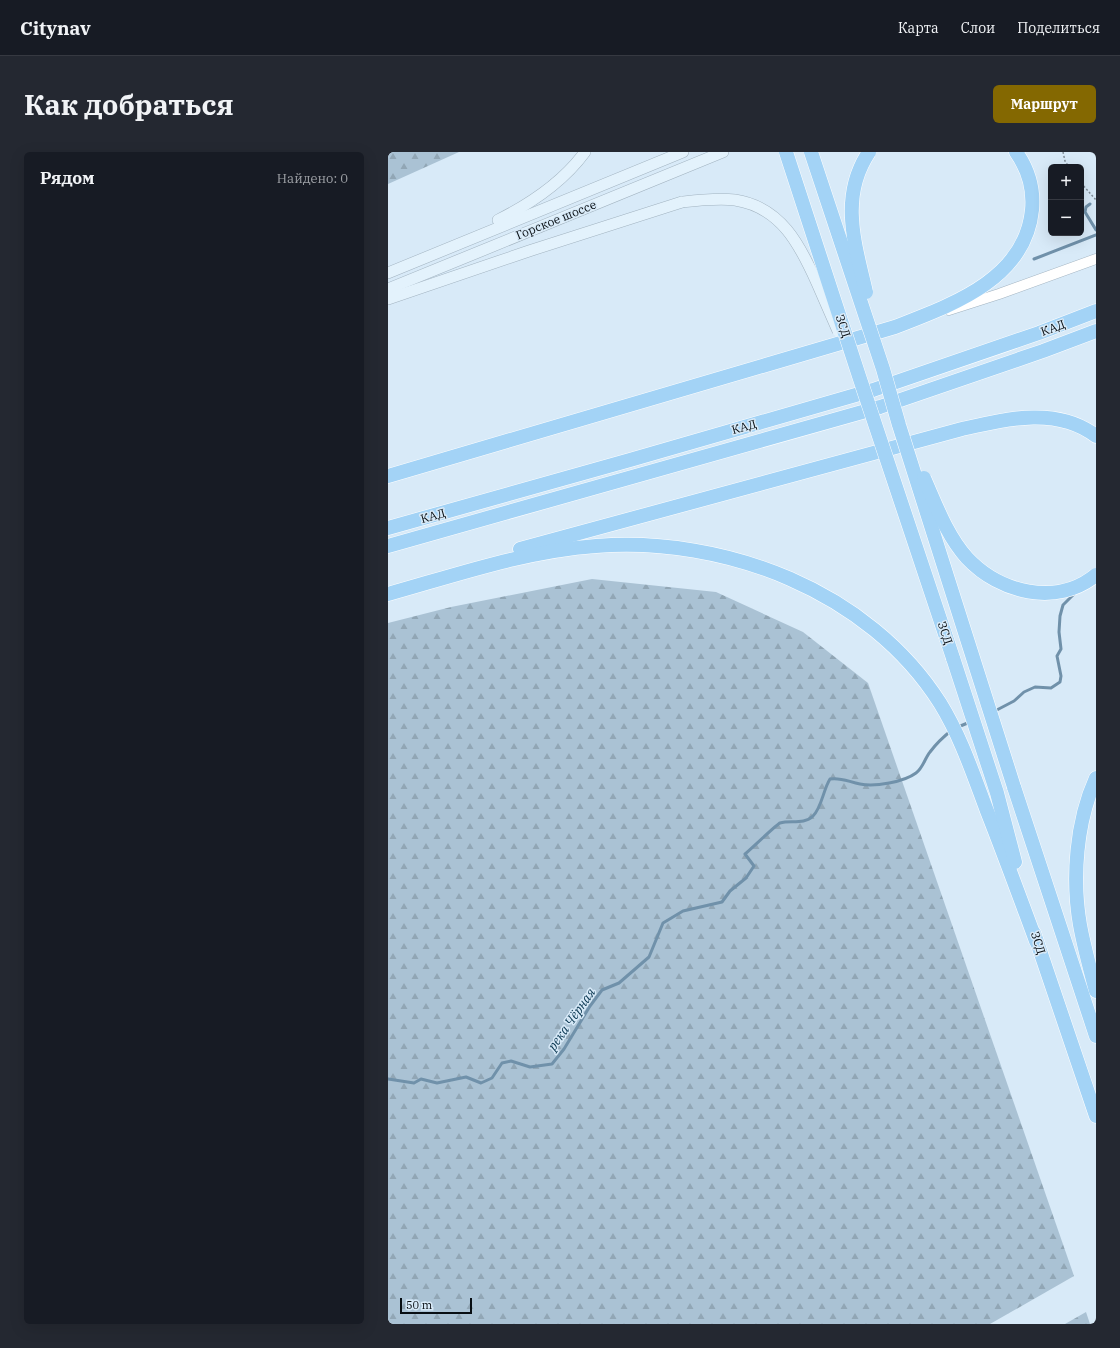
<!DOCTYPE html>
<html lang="ru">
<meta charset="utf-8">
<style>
:root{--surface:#171b24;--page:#242831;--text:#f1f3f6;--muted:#9ea1a6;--line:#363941;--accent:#846801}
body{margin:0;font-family:"IBM Plex Serif",serif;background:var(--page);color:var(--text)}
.controls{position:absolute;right:12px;top:12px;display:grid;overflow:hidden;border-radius:6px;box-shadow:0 4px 16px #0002}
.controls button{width:36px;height:36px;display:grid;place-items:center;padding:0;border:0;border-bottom:1px solid var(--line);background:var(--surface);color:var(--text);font:20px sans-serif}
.scale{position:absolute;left:12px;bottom:10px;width:72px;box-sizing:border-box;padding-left:4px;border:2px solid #080e13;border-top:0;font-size:11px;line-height:14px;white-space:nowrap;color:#080e13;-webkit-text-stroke:3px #d8eaf8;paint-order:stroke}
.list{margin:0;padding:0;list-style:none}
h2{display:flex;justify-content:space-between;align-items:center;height:52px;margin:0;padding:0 16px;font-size:17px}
h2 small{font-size:13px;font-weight:400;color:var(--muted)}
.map{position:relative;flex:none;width:708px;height:1172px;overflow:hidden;border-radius:6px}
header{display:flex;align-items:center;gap:24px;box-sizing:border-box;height:56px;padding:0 20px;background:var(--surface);border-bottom:1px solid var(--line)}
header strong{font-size:19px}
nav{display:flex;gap:22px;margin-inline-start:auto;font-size:14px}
.intro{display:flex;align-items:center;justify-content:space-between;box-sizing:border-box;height:96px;padding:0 24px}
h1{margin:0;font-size:28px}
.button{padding:10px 18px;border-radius:6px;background:var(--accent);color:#fff;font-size:14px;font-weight:700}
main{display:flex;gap:24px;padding:0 24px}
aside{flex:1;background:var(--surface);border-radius:6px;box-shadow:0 4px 16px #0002}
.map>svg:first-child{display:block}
.forest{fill:url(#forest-firs)}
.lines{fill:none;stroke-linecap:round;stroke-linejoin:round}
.stream{stroke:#7091aa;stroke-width:3}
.tertiary-casing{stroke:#a2b3c0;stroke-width:11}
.secondary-casing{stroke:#a2b3c0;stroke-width:12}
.motorway-casing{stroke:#fff;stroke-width:15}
.path{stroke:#808d97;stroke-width:1.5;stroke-dasharray:2 2;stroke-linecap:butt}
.tertiary{stroke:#fff;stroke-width:10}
.secondary{stroke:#e3f2fc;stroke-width:11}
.motorway{stroke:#a3d3f6;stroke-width:14}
.secondary-bridge-casing{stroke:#a2b3c0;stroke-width:12;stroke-linecap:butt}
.motorway-bridge-casing{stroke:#fff;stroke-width:15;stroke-linecap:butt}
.secondary-bridge{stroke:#e3f2fc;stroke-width:11}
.motorway-bridge{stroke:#a3d3f6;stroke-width:14}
.labels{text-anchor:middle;stroke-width:3;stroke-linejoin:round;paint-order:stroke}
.street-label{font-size:12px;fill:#080e13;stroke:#d8eaf8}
.water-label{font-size:13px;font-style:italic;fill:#0a3751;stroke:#d8eaf8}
</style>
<header>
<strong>Citynav</strong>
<nav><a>Карта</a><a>Слои</a><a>Поделиться</a></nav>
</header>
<div class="intro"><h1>Как добраться</h1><a class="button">Маршрут</a></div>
<main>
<aside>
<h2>Рядом<small>Найдено: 0</small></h2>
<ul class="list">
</ul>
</aside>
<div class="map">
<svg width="708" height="1172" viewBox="0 0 708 1172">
<defs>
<pattern id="forest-firs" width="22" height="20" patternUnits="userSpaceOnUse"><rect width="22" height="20" fill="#aac2d4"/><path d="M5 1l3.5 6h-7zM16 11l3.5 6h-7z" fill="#91a6b5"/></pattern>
</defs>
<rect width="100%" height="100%" fill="#d8eaf8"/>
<g class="forest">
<path d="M 0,0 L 71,0 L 0,32 Z"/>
<path d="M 204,427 L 328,440 L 415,480 L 480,531 L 686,1124 L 602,1172 L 0,1172 L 0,471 L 63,455 Z"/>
<path d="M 698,1160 L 702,1172 L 677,1172 Z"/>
</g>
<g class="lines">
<g class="stream">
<path d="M 702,52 L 698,55 L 697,60 L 708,78"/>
<path d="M 646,107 L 708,83"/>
<path d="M 605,560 L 626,549 L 636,540 L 647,535 L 663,536 L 672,530 L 673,524 L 669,504 L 673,497 L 671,480 L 672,464 L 675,453 L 686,442"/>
<path d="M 570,575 L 582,570"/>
<path d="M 0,927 L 26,931 L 33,927 L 49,931 L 78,925 L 93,931 L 104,926 L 114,911 L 123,909 L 142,915 L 164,912 L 176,897 L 202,854 L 214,838 L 231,831 L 261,805 L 275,771 L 295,759 L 334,750 L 342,739 L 358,726 L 366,714 L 357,702 C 362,698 389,672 392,671 C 403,668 416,673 425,664 C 434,655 435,638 442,627 C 453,625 461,630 472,632 C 487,635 516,630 528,621 C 535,616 537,606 542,600 C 548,592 555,585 564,578"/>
</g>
<defs>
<path id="tertiary" d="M 561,158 L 611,142 L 708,107"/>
<g id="secondary">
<path d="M 110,68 C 142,52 175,30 197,0"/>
<path d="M 0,121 L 295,0"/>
<path d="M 0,137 L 335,0"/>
<path d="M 0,147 L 141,99 L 294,50"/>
</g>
<g id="motorway">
<path d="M 0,324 L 507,175 C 563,153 637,128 644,58 C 646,37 640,17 628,0"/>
<path d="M 0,376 L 242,308 L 485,238 L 651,181 L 708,159"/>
<path d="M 0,394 L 492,255 L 655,199 L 708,179"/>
<path d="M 132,397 L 574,277 C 618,267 669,254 708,284"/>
<path d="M 0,442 C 68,423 137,399 208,394 C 337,384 481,439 552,551 C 573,585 585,622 599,659 C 616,702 632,746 648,789"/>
<path d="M 565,506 L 609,641 L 627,710"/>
<path d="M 708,626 C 688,670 684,727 692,773 C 696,795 702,817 708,839"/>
<path d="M 626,635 L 708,884"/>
<path d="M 646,781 L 708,964"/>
</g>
</defs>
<use href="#tertiary" class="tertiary-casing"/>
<use href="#secondary" class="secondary-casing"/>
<use href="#motorway" class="motorway-casing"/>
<g class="path">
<path d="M 675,0 L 677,9 L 681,15"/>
<path d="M 693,31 L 708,48"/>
</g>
<use href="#tertiary" class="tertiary"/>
<use href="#secondary" class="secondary"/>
<use href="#motorway" class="motorway"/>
<defs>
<path id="secondary-bridge" d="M 294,50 C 312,48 329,46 347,48 C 393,55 412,93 429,131 C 436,147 443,163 450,179"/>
<g id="motorway-bridge">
<path d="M 398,0 L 471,224 L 565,506"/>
<path d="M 423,0 L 495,217 L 511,273 L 626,635"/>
<path d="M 478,140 C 467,92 451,45 481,0"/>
<path d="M 536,326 C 548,353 559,384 579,406 C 612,441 669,455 708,423"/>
</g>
</defs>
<use href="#secondary-bridge" class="secondary-bridge-casing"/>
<use href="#motorway-bridge" class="motorway-bridge-casing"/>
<use href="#secondary-bridge" class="secondary-bridge"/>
<use href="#motorway-bridge" class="motorway-bridge"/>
</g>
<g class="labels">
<g class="street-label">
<text transform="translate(168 68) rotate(-22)" y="4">Горское шоссе</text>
<text transform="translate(455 174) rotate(72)" y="4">ЗСД</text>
<text transform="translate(665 176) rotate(-20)" y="4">КАД</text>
<text transform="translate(356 275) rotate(-16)" y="4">КАД</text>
<text transform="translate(45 364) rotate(-16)" y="4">КАД</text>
<text transform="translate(557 481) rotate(71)" y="4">ЗСД</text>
<text transform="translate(650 791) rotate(73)" y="4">ЗСД</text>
</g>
<g class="water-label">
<text transform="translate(183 867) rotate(-55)" y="5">река Чёрная</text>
</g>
</g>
</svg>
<div class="controls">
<button>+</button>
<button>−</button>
</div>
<div class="scale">50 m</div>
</div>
</main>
